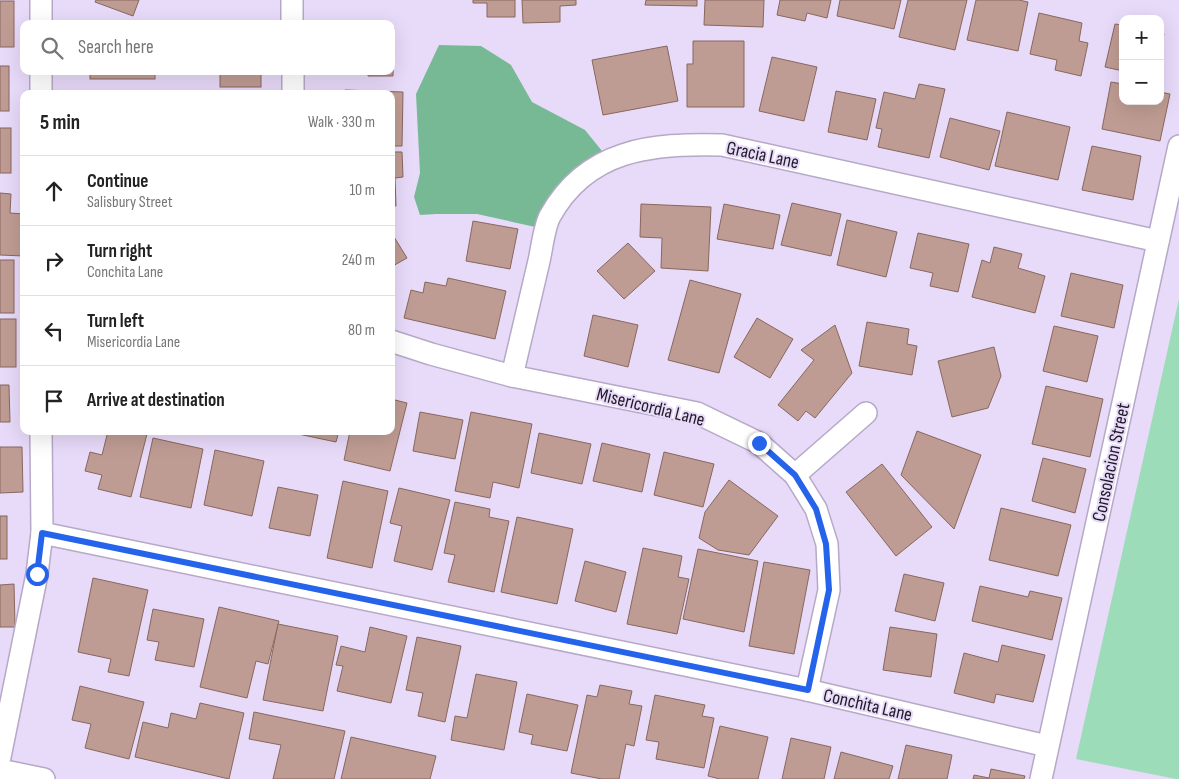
<!DOCTYPE html>
<meta charset="utf-8">
<style>
:root{--surface:#fff;--page:#f2f2f2;--text:#222;--muted:#767676;--line:#e0e0e0}
body{margin:0;font-family:"Sofia Sans Condensed",sans-serif;background:var(--page);color:var(--text)}
.controls{position:absolute;right:15px;top:15px;display:grid;overflow:hidden;border-radius:10px;box-shadow:0 5px 20px #0002}
.controls button{width:45px;height:45px;display:grid;place-items:center;padding:0;border:0;border-bottom:1px solid var(--line);background:var(--surface);color:var(--text);font:25px sans-serif}
.stop{position:absolute;width:15px;height:15px;margin:-11px;border:4px solid #2563eb;border-radius:50%;background:#fff}
.stop.end{background:#2563eb;border-color:#fff;box-shadow:0 1px 5px #0008}
.list{margin:0;padding:0;list-style:none}
h2{display:flex;justify-content:space-between;align-items:center;height:65px;margin:0;padding:0 20px;font-size:21px}
h2 small{font-size:16px;font-weight:400;color:var(--muted)}
.list li{display:grid;grid-template-columns:32px 1fr auto;gap:15px;align-items:center;box-sizing:border-box;height:70px;padding:0 20px;border-top:1px solid var(--line)}
.list b{display:block;font-size:19px;white-space:nowrap}
.list p{margin:0;font-size:16px;white-space:nowrap;color:var(--muted)}
.list em{font-size:16px;font-style:normal;color:var(--muted)}
.icon{flex:none;width:28px;height:28px;fill:none;stroke:currentColor;stroke-width:2;stroke-linecap:round;stroke-linejoin:round}
.map{position:relative;flex:none;width:1179px;height:779px;overflow:hidden}
.search{position:absolute;background:var(--surface);box-shadow:0 5px 20px #0002;left:20px;top:20px;width:375px;height:55px;display:flex;align-items:center;gap:12px;box-sizing:border-box;padding:0 18px;border-radius:10px;color:var(--muted);font-size:19px}
.panel{position:absolute;background:var(--surface);box-shadow:0 5px 20px #0002;left:20px;top:90px;width:375px;height:345px;border-radius:10px}
.map>svg:first-child{display:block}
.green{fill:#9cdcb8}
.forest{fill:#77b995}
.building{fill:#bf9c93;stroke:#88675f}
.lines{fill:none;stroke-linecap:round;stroke-linejoin:round}
.street-casing{stroke:#b6a9c7;stroke-width:24}
.street{stroke:#fff;stroke-width:21}
.route{stroke:#2563eb;stroke-width:6}
.labels{text-anchor:middle;stroke-width:4;stroke-linejoin:round;paint-order:stroke}
.street-label{font-size:19px;fill:#1f1a25;stroke:#e8daf9}
</style>
<div class="map">
<svg width="1179" height="779" viewBox="0 0 1179 779">
<rect width="100%" height="100%" fill="#e8daf9"/>
<path class="green" d="M 1179,299 L 1179,779 L 1176,779 L 1076,759 Z"/>
<path class="forest" d="M 439,45 L 481,46 L 511,65 L 532,102 L 585,130 L 606,156 L 540,228 L 477,214 L 436,214 L 420,215 L 414,197 L 420,173 L 416,94 Z"/>
<g class="building">
<path d="M 96,0 L 139,0 L 133,16 L 95,2 Z"/>
<path d="M 473,0 L 515,0 L 515,17 L 487,17 L 487,3 L 473,3 Z"/>
<path d="M 522,0 L 576,0 L 576,5 L 560,6 L 560,22 L 523,23 Z"/>
<path d="M 646,0 L 697,0 L 697,6 L 645,5 Z"/>
<path d="M 705,0 L 764,0 L 763,27 L 704,25 Z"/>
<path d="M 780,0 L 831,0 L 827,18 L 807,13 L 805,21 L 777,15 Z"/>
<path d="M 840,0 L 901,0 L 894,29 L 837,16 Z"/>
<path d="M 908,0 L 967,0 L 955,50 L 899,37 Z"/>
<path d="M 976,0 L 1019,0 L 1028,2 L 1018,51 L 967,40 Z"/>
<rect x="0" y="1" width="14" height="46"/>
<path d="M 1039,13 L 1082,23 L 1079,41 L 1088,43 L 1081,76 L 1055,70 L 1057,60 L 1030,54 Z"/>
<path d="M 1115,24 L 1123,25 L 1123,71 L 1105,67 Z"/>
<path d="M 391,27 L 394,27 L 393,76 L 368,76 L 368,71 L 391,71 Z"/>
<path d="M 1160,33 L 1164,34 L 1160,50 Z"/>
<path d="M 693,41 L 744,41 L 744,107 L 687,107 L 687,64 L 693,64 Z"/>
<path d="M 667,46 L 678,101 L 603,115 L 592,60 Z"/>
<path d="M 772,57 L 817,67 L 804,121 L 759,111 Z"/>
<rect x="0" y="66" width="9" height="45"/>
<rect x="90" y="71" width="65" height="8"/>
<rect x="220" y="71" width="41" height="16"/>
<path d="M 1111,82 L 1123,84 L 1123,101 L 1160,101 L 1160,92 L 1170,94 L 1160,141 L 1102,129 Z"/>
<path d="M 919,84 L 945,89 L 929,158 L 878,147 L 882,129 L 876,128 L 884,92 L 915,99 Z"/>
<path d="M 345,90 L 403,92 L 402,146 L 391,146 L 391,94 L 345,94 Z"/>
<path d="M 836,91 L 876,99 L 867,140 L 828,132 Z"/>
<path d="M 1007,112 L 1070,127 L 1058,180 L 995,166 Z"/>
<path d="M 950,118 L 1000,131 L 989,170 L 940,157 Z"/>
<rect x="0" y="128" width="11" height="45"/>
<path d="M 1092,146 L 1141,156 L 1133,200 L 1082,190 Z"/>
<path d="M 391,152 L 402,152 L 403,177 L 395,178 L 396,206 L 391,206 Z"/>
<path d="M 0,193 L 11,194 L 10,213 L 24,214 L 24,256 L 0,255 Z"/>
<path d="M 792,203 L 841,214 L 831,256 L 781,245 Z"/>
<path d="M 641,204 L 711,207 L 708,271 L 661,268 L 662,238 L 640,237 Z"/>
<path d="M 724,204 L 780,215 L 773,249 L 717,239 Z"/>
<path d="M 847,220 L 897,232 L 886,277 L 837,265 Z"/>
<path d="M 473,221 L 518,229 L 510,269 L 466,261 Z"/>
<path d="M 391,232 L 407,258 L 391,267 Z"/>
<path d="M 918,233 L 969,244 L 958,292 L 930,286 L 933,273 L 910,268 Z"/>
<path d="M 628,243 L 655,271 L 624,299 L 597,271 Z"/>
<path d="M 994,247 L 1022,254 L 1018,268 L 1045,276 L 1035,313 L 972,297 L 982,260 L 990,263 Z"/>
<rect x="0" y="260" width="14" height="53"/>
<path d="M 1071,273 L 1123,285 L 1114,328 L 1061,316 Z"/>
<path d="M 448,278 L 506,291 L 495,339 L 404,318 L 411,290 L 423,293 L 425,282 L 446,286 Z"/>
<path d="M 690,280 L 741,294 L 719,373 L 668,360 Z"/>
<path d="M 593,315 L 638,325 L 628,367 L 584,356 Z"/>
<path d="M 757,318 L 793,339 L 770,378 L 734,357 Z"/>
<rect x="0" y="319" width="16" height="48"/>
<path d="M 867,322 L 909,329 L 907,344 L 917,346 L 912,375 L 859,366 Z"/>
<path d="M 835,325 L 852,373 L 815,418 L 806,411 L 798,421 L 778,405 L 814,360 L 801,350 Z"/>
<path d="M 1054,326 L 1098,336 L 1087,382 L 1043,371 Z"/>
<path d="M 994,347 L 1001,376 L 988,408 L 952,417 L 938,361 Z"/>
<path d="M 0,385 L 9,385 L 10,422 L 0,422 Z"/>
<path d="M 1046,386 L 1103,399 L 1090,457 L 1032,444 Z"/>
<path d="M 391,399 L 407,403 L 390,471 L 344,460 L 350,431 L 391,431 Z"/>
<path d="M 420,412 L 463,420 L 455,459 L 413,451 Z"/>
<path d="M 471,412 L 532,424 L 519,488 L 493,482 L 490,498 L 455,491 Z"/>
<path d="M 108,431 L 134,431 L 147,434 L 131,497 L 98,489 L 102,475 L 85,471 L 90,452 L 102,455 Z"/>
<path d="M 284,431 L 339,431 L 336,442 Z"/>
<path d="M 917,431 L 981,455 L 954,529 L 901,475 Z"/>
<path d="M 539,433 L 591,444 L 582,484 L 531,473 Z"/>
<path d="M 153,438 L 203,449 L 191,508 L 140,497 Z"/>
<path d="M 602,443 L 650,454 L 642,492 L 593,481 Z"/>
<path d="M 0,447 L 22,447 L 23,492 L 0,493 Z"/>
<path d="M 215,450 L 264,461 L 252,516 L 204,505 Z"/>
<path d="M 664,452 L 714,464 L 703,507 L 654,495 Z"/>
<path d="M 1043,458 L 1086,469 L 1075,513 L 1032,501 Z"/>
<path d="M 882,464 L 932,527 L 896,556 L 846,492 Z"/>
<path d="M 729,480 L 778,516 L 749,555 L 718,550 L 699,538 L 705,512 Z"/>
<path d="M 343,481 L 388,491 L 372,568 L 327,558 Z"/>
<path d="M 278,487 L 318,495 L 310,536 L 269,528 Z"/>
<path d="M 399,488 L 450,500 L 432,570 L 394,561 L 402,526 L 390,523 Z"/>
<path d="M 455,502 L 490,509 L 489,517 L 509,521 L 494,592 L 448,582 L 455,555 L 444,553 Z"/>
<path d="M 1001,508 L 1071,525 L 1058,576 L 989,560 Z"/>
<rect x="0" y="516" width="7" height="43"/>
<path d="M 517,517 L 573,529 L 557,604 L 501,592 Z"/>
<path d="M 643,548 L 682,556 L 678,577 L 689,579 L 677,634 L 627,624 Z"/>
<path d="M 698,549 L 758,561 L 744,632 L 683,619 Z"/>
<path d="M 585,561 L 626,572 L 616,612 L 575,601 Z"/>
<path d="M 764,562 L 810,570 L 794,654 L 749,646 Z"/>
<path d="M 904,574 L 944,583 L 935,621 L 895,611 Z"/>
<path d="M 93,578 L 148,590 L 129,676 L 108,672 L 111,659 L 78,652 Z"/>
<path d="M 14,584 L 15,627 L 0,627 L 0,585 Z"/>
<path d="M 980,586 L 1028,597 L 1030,591 L 1062,598 L 1052,640 L 972,621 Z"/>
<path d="M 219,607 L 279,621 L 268,664 L 256,661 L 247,698 L 200,687 Z"/>
<path d="M 153,609 L 204,619 L 194,667 L 155,660 L 159,642 L 147,640 Z"/>
<path d="M 278,624 L 338,636 L 323,711 L 263,700 Z"/>
<path d="M 370,627 L 407,636 L 391,703 L 337,691 L 343,666 L 336,665 L 341,646 L 365,652 Z"/>
<path d="M 890,627 L 937,634 L 931,677 L 883,670 Z"/>
<path d="M 417,637 L 461,646 L 445,722 L 418,716 L 423,693 L 406,690 Z"/>
<path d="M 1002,645 L 1045,655 L 1033,702 L 996,694 L 994,703 L 954,693 L 964,653 L 998,662 Z"/>
<path d="M 476,674 L 517,682 L 504,750 L 451,740 L 455,716 L 467,718 Z"/>
<path d="M 600,685 L 632,691 L 629,704 L 642,706 L 634,746 L 626,744 L 619,779 L 602,779 L 571,773 L 587,695 L 597,697 Z"/>
<path d="M 80,686 L 144,702 L 129,759 L 85,748 L 91,724 L 72,720 Z"/>
<path d="M 527,694 L 578,705 L 567,751 L 531,744 L 533,735 L 519,732 Z"/>
<path d="M 655,695 L 705,705 L 702,716 L 714,718 L 704,768 L 656,759 L 659,742 L 646,740 Z"/>
<path d="M 200,703 L 244,713 L 229,779 L 135,757 L 143,722 L 168,728 L 171,713 L 196,719 Z"/>
<path d="M 254,712 L 345,731 L 334,779 L 273,779 L 281,745 L 249,739 Z"/>
<path d="M 720,726 L 768,737 L 758,779 L 720,779 L 708,776 Z"/>
<path d="M 351,737 L 436,756 L 430,779 L 341,779 Z"/>
<path d="M 791,738 L 831,747 L 824,779 L 782,779 Z"/>
<path d="M 906,745 L 952,755 L 947,779 L 898,779 Z"/>
<path d="M 841,752 L 893,766 L 889,779 L 834,779 Z"/>
<path d="M 991,769 L 1025,776 L 1024,779 L 973,779 L 974,775 L 989,778 Z"/>
</g>
<g class="lines">
<defs>
<g id="street">
<path d="M 292,0 L 292,24"/>
<path d="M 41,24 L 41,0"/>
<path d="M 293,71 L 293,94"/>
<path d="M 41,94 L 41,71"/>
<path d="M 391,341 L 431,354 L 512,376 L 697,413 L 759,443 L 795,475 L 816,509 L 827,544 L 829,590 L 807,690"/>
<path d="M 512,376 C 521,337 530,299 539,261 C 542,248 544,227 550,216 C 587,149 652,143 722,145 L 1158,241"/>
<path d="M 795,475 L 866,413"/>
<path d="M 42,533 L 807,690 L 1047,746"/>
<path d="M 0,757 L 37,574 L 42,533 L 41,431"/>
<path d="M 0,770 L 44,779"/>
<path d="M 1041,779 L 1179,146"/>
</g>
</defs>
<use href="#street" class="street-casing"/>
<use href="#street" class="street"/>
</g>
<g class="lines">
<path class="route" d="M 37,574 L 42,533 L 808,690 L 829,590 L 826,544 L 816,509 L 795,475 L 759,443"/>
</g>
<g class="labels">
<g class="street-label">
<text transform="translate(763 154) rotate(12)" y="7">Gracia Lane</text>
<text transform="translate(651 406) rotate(14)" y="7">Misericordia Lane</text>
<text transform="translate(1110 462) rotate(-78)" y="7">Consolacion Street</text>
<text transform="translate(868 704) rotate(13)" y="7">Conchita Lane</text>
</g>
</g>
</svg>
<div class="controls">
<button>+</button>
<button>−</button>
</div>
<div class="stop" style="left:37px;top:574px"></div>
<div class="stop end" style="left:759px;top:443px"></div>
<div class="search"><svg class="icon" aria-label="search" viewBox="0 0 24 24"><circle cx="10" cy="10" r="6"/><path d="M15 15l6 6"/></svg>Search here</div>
<section class="panel">
<h2>5 min<small>Walk · 330 m</small></h2>
<ul class="list">
<li><svg class="icon" aria-label="ahead" viewBox="0 0 24 24"><path d="M12 20V5M6 11l6-6 6 6"/></svg><div><b>Continue</b><p>Salisbury Street</p></div><em>10 m</em></li>
<li><svg class="icon" aria-label="right" viewBox="0 0 24 24"><path d="M7 20v-9h11M14 6l5 5-5 5"/></svg><div><b>Turn right</b><p>Conchita Lane</p></div><em>240 m</em></li>
<li><svg class="icon" aria-label="left" viewBox="0 0 24 24"><path d="M17 20v-9H6M10 6l-5 5 5 5"/></svg><div><b>Turn left</b><p>Misericordia Lane</p></div><em>80 m</em></li>
<li><svg class="icon" aria-label="arrive" viewBox="0 0 24 24"><path d="M6 21V4h12l-3 4 3 4H6"/></svg><div><b>Arrive at destination</b></div></li>
</ul>
</section>
</div>
